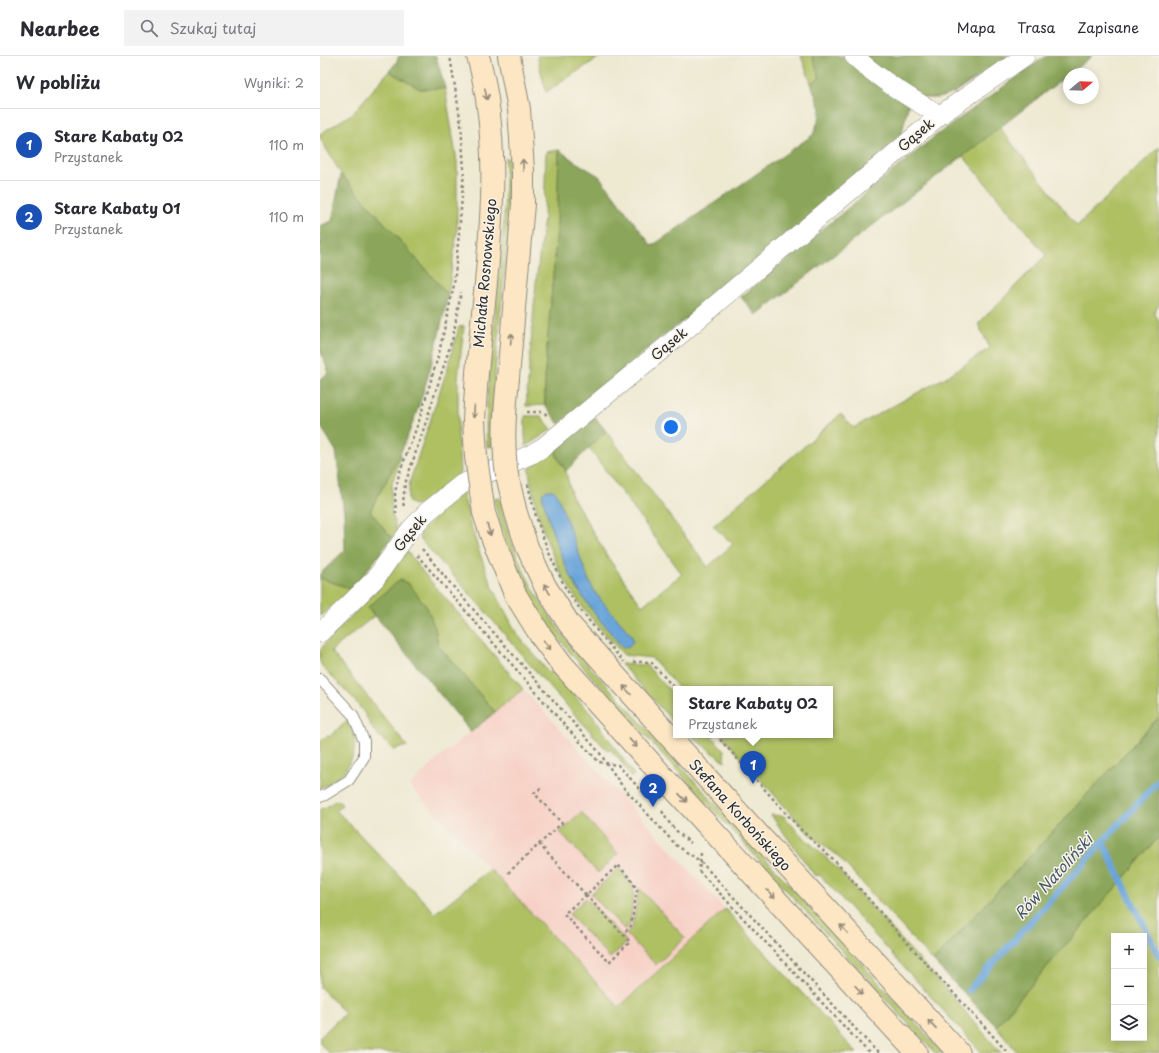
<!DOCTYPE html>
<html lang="pl">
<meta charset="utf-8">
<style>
:root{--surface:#fff;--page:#f2f2f3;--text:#2b2b33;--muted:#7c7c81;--line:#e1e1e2;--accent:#0f766e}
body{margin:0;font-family:"Playpen Sans",sans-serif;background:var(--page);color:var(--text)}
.controls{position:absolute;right:12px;bottom:12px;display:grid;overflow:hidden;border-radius:0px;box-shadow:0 2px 10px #0003}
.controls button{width:36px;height:36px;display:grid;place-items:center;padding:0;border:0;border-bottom:1px solid var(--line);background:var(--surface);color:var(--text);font:20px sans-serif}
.compass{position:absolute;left:743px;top:12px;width:36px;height:36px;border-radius:50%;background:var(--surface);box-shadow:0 2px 10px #0003;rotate:71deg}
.you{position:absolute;left:351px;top:371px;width:14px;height:14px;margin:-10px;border:3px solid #fff;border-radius:50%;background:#1a73e8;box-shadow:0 0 0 6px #1a73e833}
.badge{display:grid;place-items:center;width:26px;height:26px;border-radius:50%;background:var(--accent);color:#fff;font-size:13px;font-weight:700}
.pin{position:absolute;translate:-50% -33px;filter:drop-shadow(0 1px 2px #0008)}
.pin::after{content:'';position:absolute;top:21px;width:14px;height:12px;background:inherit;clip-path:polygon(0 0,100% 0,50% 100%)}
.popup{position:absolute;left:353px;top:630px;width:160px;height:52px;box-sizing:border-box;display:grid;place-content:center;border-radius:0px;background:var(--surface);filter:drop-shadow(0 1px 3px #0005);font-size:13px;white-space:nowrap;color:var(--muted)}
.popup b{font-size:15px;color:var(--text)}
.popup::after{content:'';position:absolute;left:50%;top:100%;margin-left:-8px;border:8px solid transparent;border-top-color:var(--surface)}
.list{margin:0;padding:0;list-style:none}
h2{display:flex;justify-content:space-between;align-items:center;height:52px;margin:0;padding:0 16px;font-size:17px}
h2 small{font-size:13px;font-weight:400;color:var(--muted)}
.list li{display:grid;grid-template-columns:26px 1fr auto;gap:12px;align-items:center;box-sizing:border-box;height:72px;padding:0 16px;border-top:1px solid var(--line)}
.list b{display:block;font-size:15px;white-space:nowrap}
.list p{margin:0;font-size:13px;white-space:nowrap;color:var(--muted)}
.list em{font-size:13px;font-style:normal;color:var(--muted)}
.icon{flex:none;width:22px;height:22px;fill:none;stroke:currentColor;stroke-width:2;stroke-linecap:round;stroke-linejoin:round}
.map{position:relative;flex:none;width:839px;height:997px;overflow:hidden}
header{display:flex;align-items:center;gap:24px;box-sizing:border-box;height:56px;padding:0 20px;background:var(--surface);border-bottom:1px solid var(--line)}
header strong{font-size:19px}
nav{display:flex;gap:22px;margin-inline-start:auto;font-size:14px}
.search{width:280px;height:36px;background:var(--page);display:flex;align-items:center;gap:10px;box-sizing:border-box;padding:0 14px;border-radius:0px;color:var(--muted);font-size:15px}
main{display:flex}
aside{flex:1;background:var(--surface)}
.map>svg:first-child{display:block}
.built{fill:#f7d1c6}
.green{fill:#afc064;stroke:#6d7648;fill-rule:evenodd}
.forest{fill:#8ba65a;stroke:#5b6842}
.water{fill:#6aa5da;stroke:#4a6882}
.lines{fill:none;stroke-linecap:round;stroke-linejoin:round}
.stream{stroke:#6aa5da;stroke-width:7}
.lane-casing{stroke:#8c8a7e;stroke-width:12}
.street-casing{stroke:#8c8a7e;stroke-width:20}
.secondary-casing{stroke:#8c8a7e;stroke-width:24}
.path{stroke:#8c8a7e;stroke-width:2.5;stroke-dasharray:3 3;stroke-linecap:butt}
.lane{stroke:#fff;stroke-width:10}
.street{stroke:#fff;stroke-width:19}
.secondary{stroke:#fce6c4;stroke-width:22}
.secondary-bridge-casing{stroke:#8c8a7e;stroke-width:24;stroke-linecap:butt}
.path-bridge{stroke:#8c8a7e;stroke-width:2.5;stroke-dasharray:3 3;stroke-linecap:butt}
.secondary-bridge{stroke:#fce6c4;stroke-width:22}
.oneway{stroke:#948878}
.labels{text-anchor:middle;stroke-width:3;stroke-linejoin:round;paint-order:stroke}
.street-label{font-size:14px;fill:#2b2b2b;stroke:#f7f3e8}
.water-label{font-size:15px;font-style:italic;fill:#415668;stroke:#f7f3e8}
</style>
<header>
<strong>Nearbee</strong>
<div class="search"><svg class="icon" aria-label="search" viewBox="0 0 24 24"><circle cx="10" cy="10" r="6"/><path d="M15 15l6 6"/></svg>Szukaj tutaj</div>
<nav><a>Mapa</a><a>Trasa</a><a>Zapisane</a></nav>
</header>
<main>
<aside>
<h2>W pobliżu<small>Wyniki: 2</small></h2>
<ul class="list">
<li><span class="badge" style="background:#1a4fb4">1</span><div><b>Stare Kabaty 02</b><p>Przystanek</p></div><em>110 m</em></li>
<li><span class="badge" style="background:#1a4fb4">2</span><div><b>Stare Kabaty 01</b><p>Przystanek</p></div><em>110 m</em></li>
</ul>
</aside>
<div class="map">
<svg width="839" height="997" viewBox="0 0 839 997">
<rect width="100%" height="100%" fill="#f7f3e8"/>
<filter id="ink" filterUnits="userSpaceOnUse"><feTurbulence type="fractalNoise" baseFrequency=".025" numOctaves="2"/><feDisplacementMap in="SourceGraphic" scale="8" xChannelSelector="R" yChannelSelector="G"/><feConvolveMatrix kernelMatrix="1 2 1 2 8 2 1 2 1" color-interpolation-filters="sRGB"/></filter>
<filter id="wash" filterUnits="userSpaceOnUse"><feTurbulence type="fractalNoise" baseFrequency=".012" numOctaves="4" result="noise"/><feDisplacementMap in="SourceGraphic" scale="16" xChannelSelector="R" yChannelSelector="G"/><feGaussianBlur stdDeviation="0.9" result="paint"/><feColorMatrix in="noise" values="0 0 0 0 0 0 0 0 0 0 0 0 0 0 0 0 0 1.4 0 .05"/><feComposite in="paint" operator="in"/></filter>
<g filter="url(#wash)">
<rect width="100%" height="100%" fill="#eee9d1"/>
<path class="built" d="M 203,633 L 405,853 L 300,951 L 170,813 L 89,730 L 122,699 Z"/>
<g class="green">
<path d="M 217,0 L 281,0 L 226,36 Z"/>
<path d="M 481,0 L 492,0 L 500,23 L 491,27 Z"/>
<path d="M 69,15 L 100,33 L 125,32 L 137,106 L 137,176 L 128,239 L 21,118 L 0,82 L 0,78 L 33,57 Z"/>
<path d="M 679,71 L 757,170 L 839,91 L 839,249 L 834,257 L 839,264 L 839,661 L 613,905 L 517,799 L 489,778 L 401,679 L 510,679 L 510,633 L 360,633 L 332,602 L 304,599 C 282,575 259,550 243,521 C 232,500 224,478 217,455 C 214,441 210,427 209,413 L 234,391 L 238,402 L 246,415 L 251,438 L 287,500 L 322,550 L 362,518 L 269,392 L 286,375 L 388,511 L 413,488 L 393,470 L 521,358 L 533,372 L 626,321 L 670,292 L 658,268 L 726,199 L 643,100 Z"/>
<path d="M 239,94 L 237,174 L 225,315 L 225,349 L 206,350 L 216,226 L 224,162 L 226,96 Z"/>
<path d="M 189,102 L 191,133 L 189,170 L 176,304 L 172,367 L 173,390 L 167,391 C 165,360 168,330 171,300 C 177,234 187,169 185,103 Z"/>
<path d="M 144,270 L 138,322 L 138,378 L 140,417 L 100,448 C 96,450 93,449 89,446 L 88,442 L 90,425 L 126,317 L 139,271 Z"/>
<path d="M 205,360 L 221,360 L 232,373 L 206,390 L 205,379 Z"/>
<path d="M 80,397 L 81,400 L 72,427 L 71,453 L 77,476 L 72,482 L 50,456 Z"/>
<path d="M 143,436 L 149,464 L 160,498 L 172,530 L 197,578 L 230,618 L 233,616 L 273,660 L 314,719 L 311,721 L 310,721 L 300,704 L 290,693 L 287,694 L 217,617 L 158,547 L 100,483 L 100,479 L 102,475 L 121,455 Z"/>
<path d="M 180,442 C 191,500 217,545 252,591 L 623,997 L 615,997 L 252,599 C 211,551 187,505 174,443 Z"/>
<path d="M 87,495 L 103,516 L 203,633 L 175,656 L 118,589 L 115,572 L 48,551 L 54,560 L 11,595 L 87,690 L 73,694 L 54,675 L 43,655 L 31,640 L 3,612 L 0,606 L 0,595 L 4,589 L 63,527 Z"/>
<path d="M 0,522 L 32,533 L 0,560 Z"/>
<path d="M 301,608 L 326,609 L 356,641 L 356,669 Z"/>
<path d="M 27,664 C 46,692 28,721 0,732 L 0,686 L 7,679 L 9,681 Z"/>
<path d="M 370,679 L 390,679 L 404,694 L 405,706 Z"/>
<path d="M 15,745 L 19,745 L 22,749 L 16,755 L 20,758 L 115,857 L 170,813 L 299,951 L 405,853 L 537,997 L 9,997 L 0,988 L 0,981 L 25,957 L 0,931 L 0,753 L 5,752 Z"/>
<path d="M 261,756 L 298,798 L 278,817 L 240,776 Z"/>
<path d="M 451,759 L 464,760 L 478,776 L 514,809 L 632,940 L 681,997 L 662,997 L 500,819 L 495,820 Z"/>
<path d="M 839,781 L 839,997 L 698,997 L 676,970 ZM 794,880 L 824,880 L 824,982 L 794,982 Z"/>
<path d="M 299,812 L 313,830 L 314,836 L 310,868 L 305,874 L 271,838 Z"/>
<path d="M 319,832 L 365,882 L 336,909 L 306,878 L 312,872 Z"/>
<path d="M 266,842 L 307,886 L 290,902 L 249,858 Z"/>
</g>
<g class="forest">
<path d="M 79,0 L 116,0 L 125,32 L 100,33 L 69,15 L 76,7 Z"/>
<path d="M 492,0 L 526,0 L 589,46 L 581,81 L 406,233 L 338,284 L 239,368 L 225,349 L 225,315 L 237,174 L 239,94 L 254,105 L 279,120 L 332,190 L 493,79 L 500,60 L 500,53 L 491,27 L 500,22 Z"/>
<path d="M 539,0 L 690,0 L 634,37 L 618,42 L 600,42 Z"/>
<path d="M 726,0 L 772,0 L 643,100 L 436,259 L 421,241 L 614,81 Z"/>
<path d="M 21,118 L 128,239 C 116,293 103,347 80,398 C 71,417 60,436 50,455 L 72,482 L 53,507 L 32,533 L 0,522 L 0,518 L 25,494 L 24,457 L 16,395 L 0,369 L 0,323 L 9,317 L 0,293 L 0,170 L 12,165 Z"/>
<path d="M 274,360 L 286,375 L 246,415 L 238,402 L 234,391 Z"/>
<path d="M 80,524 L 89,528 L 107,551 L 115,572 L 118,589 L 175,656 L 151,676 L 48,551 Z"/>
<path d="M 839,661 L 839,781 L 676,970 L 613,905 Z"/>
</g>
<path class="water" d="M 227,434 L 233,434 L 237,438 L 269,525 L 276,538 L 311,579 C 314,584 313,587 309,591 L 303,592 C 289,574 273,557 261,538 C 243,511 229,470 222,438 Z"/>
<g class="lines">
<g class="stream">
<path d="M 783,787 L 839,900"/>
<path d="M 649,934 L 839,724"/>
</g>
</g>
</g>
<g filter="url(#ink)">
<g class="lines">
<defs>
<path id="lane" d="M 0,623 L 33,659 L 44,685 L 44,701 L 29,724 L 5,739 L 0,741"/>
<g id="street">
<path d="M 534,0 C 560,24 589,42 620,59"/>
<path d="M 0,577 L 55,523 L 90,474 L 107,456 L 142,428 L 212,398 L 222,392 L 349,288 L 620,59 L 705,0"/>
</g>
<g id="secondary">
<path d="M 157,317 C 166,214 186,102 158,0"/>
<path d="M 188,322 L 203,148 L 203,114 L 199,53 L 189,0"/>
<path d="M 187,419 L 196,457 L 207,491 L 225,530 L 249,568 L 404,741 L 639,997"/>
<path d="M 161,436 L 164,457 L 172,481 L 195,538 L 221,580 L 241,607 L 356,735 L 597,997"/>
</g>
</defs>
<use href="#lane" class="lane-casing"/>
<use href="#street" class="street-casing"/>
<use href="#secondary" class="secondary-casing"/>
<g class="path">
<path d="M 207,356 L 224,356 L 228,361"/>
<path d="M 84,450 L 83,447 L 85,428 L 104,372 L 133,281 L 141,236"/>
<path d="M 76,458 L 75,437 L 79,418 L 99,365 L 119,297 L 134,229 L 140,166 L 144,114 L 141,68 L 130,0"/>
<path d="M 102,493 L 130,527 L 279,696 L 303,731 L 356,789 L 380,805 L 558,997"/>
<path d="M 97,499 L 247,672 L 279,706 L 298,709 L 319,732 L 327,739"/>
<path d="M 313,606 L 331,606 L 356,634"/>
<path d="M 396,679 L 481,774 L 512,802 L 527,818 L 579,878 L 664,970 L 688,997"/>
<path d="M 342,755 C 349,769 359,778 371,787"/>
<path d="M 219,788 L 266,839 L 298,809 L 313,826 L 317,834 L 311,870 L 303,878"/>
<path d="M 381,797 L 379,815 L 549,997"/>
<path d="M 188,817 L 242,767 L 214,737 L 221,732"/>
<path d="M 266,839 L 310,886 L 289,906 L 244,858 Z"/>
</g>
<use href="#lane" class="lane"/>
<use href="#street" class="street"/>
<use href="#secondary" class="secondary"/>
<defs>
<g id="secondary-bridge">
<path d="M 157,317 L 154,364 L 156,401 L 161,436"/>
<path d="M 187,419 C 182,387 185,354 188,322"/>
</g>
</defs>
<use href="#secondary-bridge" class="secondary-bridge-casing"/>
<path class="path-bridge" d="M 208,428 C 214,457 223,485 236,512 C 239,518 242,525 245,531 C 262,558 283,582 304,606"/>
<use href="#secondary-bridge" class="secondary-bridge"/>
</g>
<defs><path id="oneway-shaft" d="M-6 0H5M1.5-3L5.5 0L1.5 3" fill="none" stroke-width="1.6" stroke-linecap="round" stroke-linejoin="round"/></defs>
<g class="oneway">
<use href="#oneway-shaft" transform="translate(166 38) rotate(79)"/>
<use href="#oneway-shaft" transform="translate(203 109) rotate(-93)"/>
<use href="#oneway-shaft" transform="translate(191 283) rotate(-85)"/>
<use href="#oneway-shaft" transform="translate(154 356) rotate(94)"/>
<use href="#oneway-shaft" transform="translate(169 474) rotate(73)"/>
<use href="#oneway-shaft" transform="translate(227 533) rotate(-120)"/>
<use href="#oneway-shaft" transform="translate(227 589) rotate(53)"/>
<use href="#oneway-shaft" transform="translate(307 634) rotate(-132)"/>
<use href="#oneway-shaft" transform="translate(313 687) rotate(47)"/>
<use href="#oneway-shaft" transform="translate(363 742) rotate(47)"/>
<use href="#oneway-shaft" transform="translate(451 838) rotate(48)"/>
<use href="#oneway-shaft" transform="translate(524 873) rotate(-132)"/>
<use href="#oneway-shaft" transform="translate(539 934) rotate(48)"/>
<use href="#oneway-shaft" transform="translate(612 968) rotate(-133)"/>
</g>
</g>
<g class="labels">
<g class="street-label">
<text transform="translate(596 79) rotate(-40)" y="5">Gąsek</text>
<text transform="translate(165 217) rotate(-85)" y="5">Michała Rosnowskiego</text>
<text transform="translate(349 288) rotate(-40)" y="5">Gąsek</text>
<text transform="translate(90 477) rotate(-51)" y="5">Gąsek</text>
<text transform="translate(420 759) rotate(48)" y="5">Stefana Korbońskiego</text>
</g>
<g class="water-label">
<text transform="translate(734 821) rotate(-48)" y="5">Rów Natoliński</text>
</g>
</g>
</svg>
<div class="controls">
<button>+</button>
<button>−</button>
<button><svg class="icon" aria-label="layers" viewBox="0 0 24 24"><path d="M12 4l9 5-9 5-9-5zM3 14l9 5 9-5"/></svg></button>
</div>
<svg class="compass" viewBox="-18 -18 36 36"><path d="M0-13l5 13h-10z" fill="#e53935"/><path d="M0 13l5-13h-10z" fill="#7c7c81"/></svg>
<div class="you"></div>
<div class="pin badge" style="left:433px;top:728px;background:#1a4fb4">1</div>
<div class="popup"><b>Stare Kabaty 02</b>Przystanek</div>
<div class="pin badge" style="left:333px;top:751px;background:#1a4fb4">2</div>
</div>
</main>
